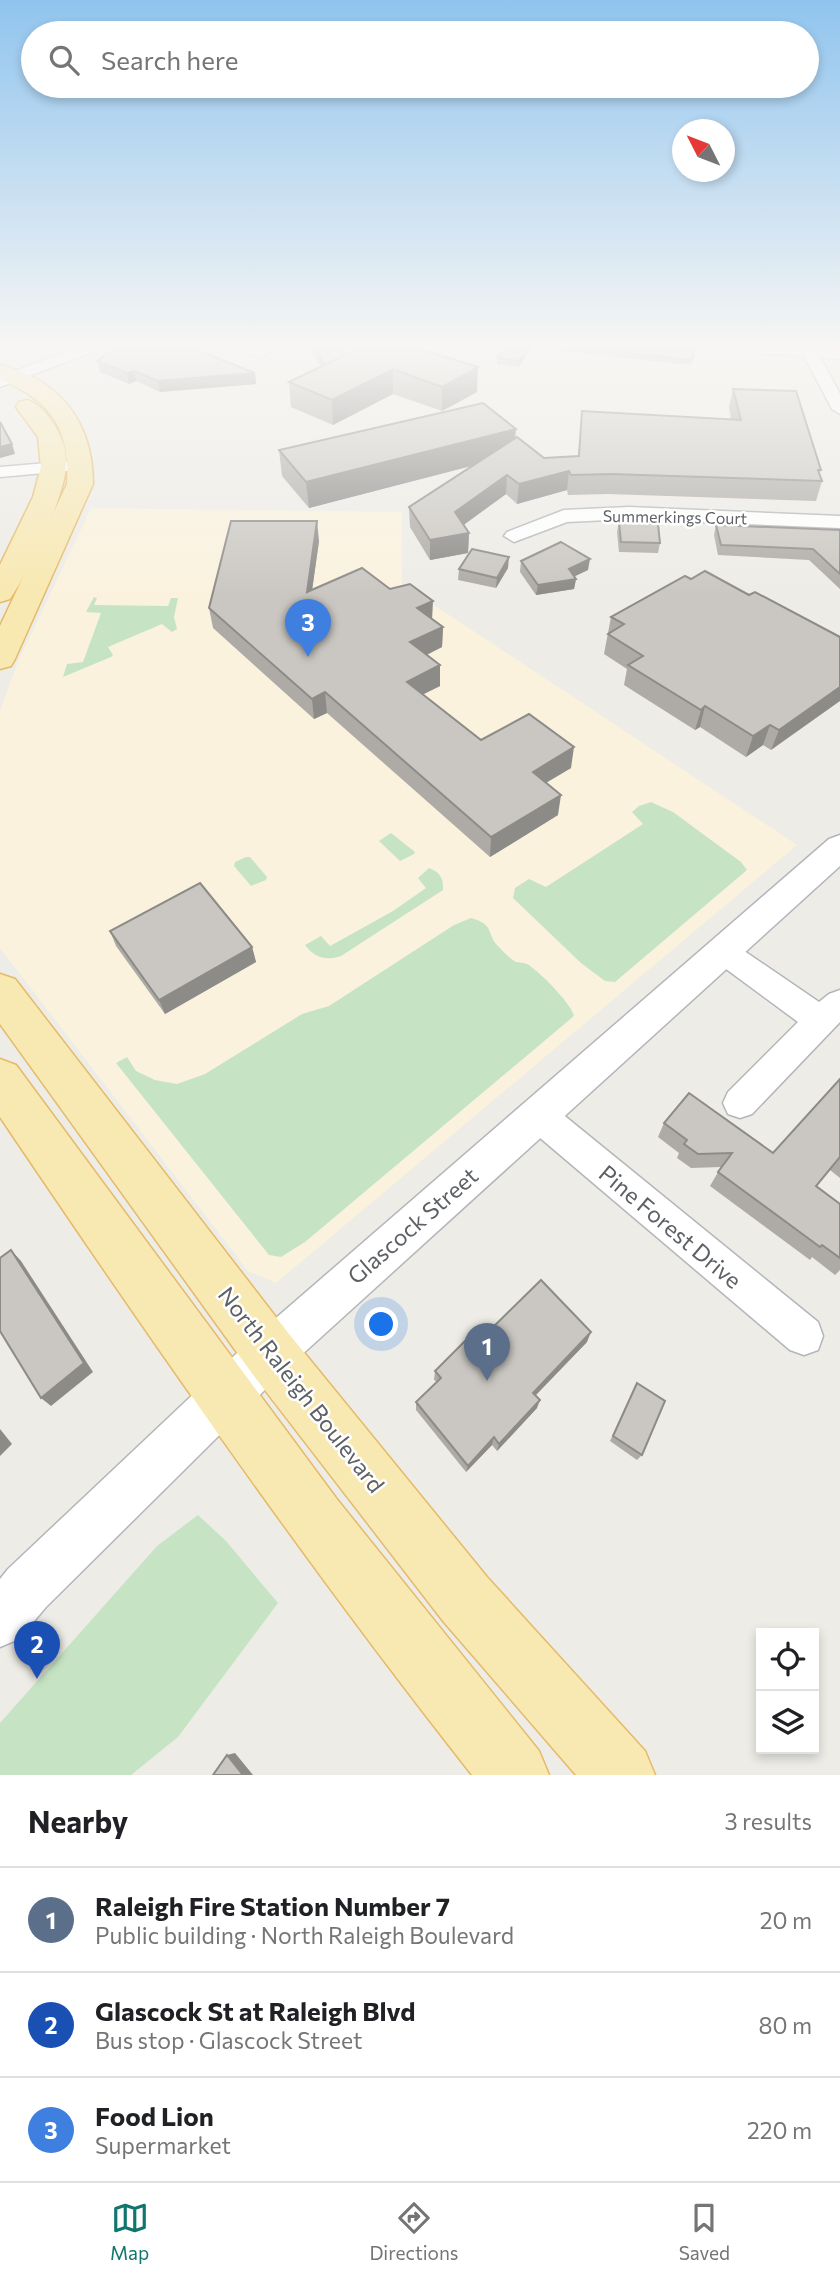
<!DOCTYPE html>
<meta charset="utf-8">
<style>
:root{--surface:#fff;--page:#f2f2f2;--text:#202124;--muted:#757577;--line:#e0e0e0;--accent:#0f766e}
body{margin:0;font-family:Commissioner,sans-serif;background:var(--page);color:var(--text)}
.controls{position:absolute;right:21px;bottom:21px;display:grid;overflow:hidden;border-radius:0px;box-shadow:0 4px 10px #0003}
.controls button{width:63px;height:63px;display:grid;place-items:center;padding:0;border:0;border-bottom:2px solid var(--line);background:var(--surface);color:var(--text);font:35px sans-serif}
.compass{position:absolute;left:672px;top:119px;width:63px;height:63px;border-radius:50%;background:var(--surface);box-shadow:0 4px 10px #0003;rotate:312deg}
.you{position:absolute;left:382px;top:1325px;width:24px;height:24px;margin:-18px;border:5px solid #fff;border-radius:50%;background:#1a73e8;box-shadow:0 0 0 10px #1a73e833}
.badge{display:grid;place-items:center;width:46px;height:46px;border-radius:50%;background:var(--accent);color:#fff;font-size:23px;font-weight:700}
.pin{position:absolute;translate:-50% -58px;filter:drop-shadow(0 2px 4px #0008)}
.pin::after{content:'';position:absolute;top:37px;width:24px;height:21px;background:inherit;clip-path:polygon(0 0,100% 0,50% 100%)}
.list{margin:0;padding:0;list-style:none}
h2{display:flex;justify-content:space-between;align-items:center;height:91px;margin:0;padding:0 28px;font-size:30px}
h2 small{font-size:23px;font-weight:400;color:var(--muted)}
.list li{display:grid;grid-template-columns:46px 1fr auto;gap:21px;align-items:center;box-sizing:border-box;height:105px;padding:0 28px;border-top:2px solid var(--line)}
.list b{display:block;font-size:26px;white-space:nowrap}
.list p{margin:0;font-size:23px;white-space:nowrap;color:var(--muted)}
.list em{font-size:23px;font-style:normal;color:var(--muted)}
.icon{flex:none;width:38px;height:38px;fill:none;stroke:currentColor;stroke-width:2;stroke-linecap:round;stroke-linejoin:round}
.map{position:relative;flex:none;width:840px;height:1775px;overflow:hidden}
.search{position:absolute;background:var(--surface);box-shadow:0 4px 10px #0003;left:21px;right:21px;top:21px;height:77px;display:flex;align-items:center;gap:18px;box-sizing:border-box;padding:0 24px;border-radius:38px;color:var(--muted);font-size:26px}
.sheet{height:406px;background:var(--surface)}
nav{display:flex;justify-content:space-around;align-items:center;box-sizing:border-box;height:98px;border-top:2px solid var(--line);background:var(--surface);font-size:19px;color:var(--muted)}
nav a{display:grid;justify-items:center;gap:4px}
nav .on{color:var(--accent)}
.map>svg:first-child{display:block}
.commercial{fill:#fbf2de}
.green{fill:#c6e4c4}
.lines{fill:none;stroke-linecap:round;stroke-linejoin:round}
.minor-casing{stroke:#b3b6b9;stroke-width:3}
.tertiary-casing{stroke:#b3b6b9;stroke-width:3}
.primary-casing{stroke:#e5ba68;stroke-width:3}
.minor{fill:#fff;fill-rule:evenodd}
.tertiary{fill:#fff;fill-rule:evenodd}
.primary{fill:#f8e8b1;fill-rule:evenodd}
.wall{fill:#aeaba7}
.shaded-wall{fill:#8d8b88}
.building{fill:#cac7c2;stroke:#8d8b88;stroke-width:2}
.labels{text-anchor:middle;stroke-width:5;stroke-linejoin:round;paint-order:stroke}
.far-street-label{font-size:16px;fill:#5d6165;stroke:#fff}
.near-street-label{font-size:23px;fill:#5d6165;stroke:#fff}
</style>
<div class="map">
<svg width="840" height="1775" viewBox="0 0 840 1775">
<rect width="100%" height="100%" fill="#eeece6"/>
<path class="commercial" d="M 91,508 L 402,512 L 402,584 L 797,845 L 276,1283 L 248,1271 L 0,948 L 0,711 L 18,662 Z"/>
<g class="green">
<path d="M 94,597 L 97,598 L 94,605 L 168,606 L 171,598 L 178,598 L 174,617 L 177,629 L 172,632 L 162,624 L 108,647 L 113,655 L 111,657 L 63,677 L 67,664 L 83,662 L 101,613 L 86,612 Z"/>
<path d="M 651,802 L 673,812 L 741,862 L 747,870 L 615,982 L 605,981 L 581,963 L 513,898 L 515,888 L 529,879 L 546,887 L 643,824 L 632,812 L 639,806 Z"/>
<path d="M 391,833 L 415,852 L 414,854 L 400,861 L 379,841 Z"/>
<path d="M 246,857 L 250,857 L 267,877 L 266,880 L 251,886 L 234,866 L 235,862 Z"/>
<path d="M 429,868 C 440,872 444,879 443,890 L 341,956 C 326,961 315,958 305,945 L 321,936 L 330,946 L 393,911 L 426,888 L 418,878 Z"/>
<path d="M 471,918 C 496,925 486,935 499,947 C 504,952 510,959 516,962 C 517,962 525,963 527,964 C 539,971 571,1003 574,1016 L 305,1242 L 281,1257 L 269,1255 L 116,1063 L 127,1057 L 136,1071 L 155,1080 L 177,1084 L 205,1074 L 302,1014 L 329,1006 L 454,925 Z"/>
<path d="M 198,1515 L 226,1541 L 278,1603 L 178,1737 L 131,1775 L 0,1775 L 0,1723 L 157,1546 Z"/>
</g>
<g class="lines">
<defs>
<g id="minor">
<path d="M 76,348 L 98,348 L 95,351 L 0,387 L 0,377 Z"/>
<path d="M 237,348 L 260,348 L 268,353 L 260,358 Z"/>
<path d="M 750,348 L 840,349 L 840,359 L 820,357 L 840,394 L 840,414 L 832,409 L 804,356 L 758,353 Z"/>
<path d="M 82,460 L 91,465 L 88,469 L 0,477 L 0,467 Z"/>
<path d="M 629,507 L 840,516 L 840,528 L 629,519 L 567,522 L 514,542 L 504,536 L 507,532 L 564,510 Z"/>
<path d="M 724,940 L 734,944 L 819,1002 L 829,994 L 840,990 L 840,1022 L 752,1114 L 740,1118 L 728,1114 L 723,1103 L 728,1092 L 798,1022 L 714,960 L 709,952 L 714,944 Z"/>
<path d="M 538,1100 L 550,1104 L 818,1322 L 823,1336 L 818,1350 L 804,1355 L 790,1350 L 526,1126 L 521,1115 L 526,1104 Z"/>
</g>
<path id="tertiary" d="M 840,835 L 840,866 L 286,1369 L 46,1607 L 19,1639 L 0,1647 L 0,1579 L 8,1569 L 254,1337 L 829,839 Z"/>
<g id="primary">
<path d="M 0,365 C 61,380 93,423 93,484 L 15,659 L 11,666 L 0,669 L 0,626 L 67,484 C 70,428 51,401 0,379 Z"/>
<path d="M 27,400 C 37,403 45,411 51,420 C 61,434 67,448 66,465 C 65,497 29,572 10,599 L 0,602 L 0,565 L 33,497 L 41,467 L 38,437 L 16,407 L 19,402 Z"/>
<path d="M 0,974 L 15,979 L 289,1334 L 487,1577 L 645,1751 L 655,1775 L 576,1775 L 443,1621 L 251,1372 L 0,1024 Z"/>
<path d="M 0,1059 L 16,1065 L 336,1498 L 539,1751 L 549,1775 L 472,1775 C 305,1563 151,1341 0,1117 Z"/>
</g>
</defs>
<use href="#minor" class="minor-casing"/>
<use href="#tertiary" class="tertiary-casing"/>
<use href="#primary" class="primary-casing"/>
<use href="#minor" class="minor"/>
<use href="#tertiary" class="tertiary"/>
<use href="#primary" class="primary"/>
</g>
<g class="wall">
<path d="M 310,348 L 341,348 L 346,355 L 477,392 L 442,411 L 393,394 L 333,425 L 291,407 L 289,382 L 321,367 Z"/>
<path d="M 505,348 L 531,348 L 519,367 L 497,364 L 497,358 Z"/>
<path d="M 533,348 L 695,348 L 691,365 Z"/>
<path d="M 97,361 L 255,373 L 256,384 L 160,392 L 136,381 L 129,384 L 100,372 Z"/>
<path d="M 733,389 L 821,470 L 819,474 L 822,481 L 816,501 L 608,494 L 568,495 L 567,490 L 517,504 L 506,494 L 463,525 L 469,533 L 468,553 L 430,560 L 410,527 L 409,507 L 474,465 L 309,508 L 282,476 L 279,450 L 515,438 L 544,458 L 578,456 L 582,411 L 731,419 L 729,407 Z"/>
<path d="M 619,522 L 660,543 L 658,553 L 619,552 L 617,532 Z"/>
<path d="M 716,525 L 840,530 L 840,589 L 809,560 L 718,555 L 714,535 Z"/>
<path d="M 319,541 L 312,590 L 432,619 L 443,627 L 442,647 L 427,655 L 440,665 L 440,686 L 423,694 L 481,740 L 571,768 L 546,783 L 558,815 L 490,857 L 327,713 L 314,719 L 213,628 L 209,608 Z"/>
<path d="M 521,561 L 588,570 L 574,576 L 576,579 L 574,589 L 536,595 L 520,572 Z"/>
<path d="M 508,568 L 496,588 L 458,580 L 459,569 Z"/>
<path d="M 691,579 L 749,595 L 840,637 L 771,750 L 763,745 L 746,757 L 700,727 L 695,730 L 624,685 L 627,669 L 604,654 L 611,617 Z"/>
<path d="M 110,931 L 252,947 L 256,962 L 165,1014 L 116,946 Z"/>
<path d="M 840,1079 L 840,1178 L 830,1170 L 816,1187 L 840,1204 L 840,1270 L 835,1275 L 812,1257 L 810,1260 L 710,1186 L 721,1167 L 691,1168 L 677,1158 L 679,1153 L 658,1137 L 664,1123 L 773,1153 Z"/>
<path d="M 483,1337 L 587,1342 L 536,1395 L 537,1408 L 497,1451 L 492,1445 L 466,1472 L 416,1410 L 416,1402 L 437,1382 L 434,1380 L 435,1371 Z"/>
<path d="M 637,1383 L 642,1455 L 637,1460 L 610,1441 L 634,1389 Z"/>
</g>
<g class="shaded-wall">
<path d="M 528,348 L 531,348 L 519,367 L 519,361 Z"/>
<path d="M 478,367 L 477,392 L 442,411 L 442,387 Z"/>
<path d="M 393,369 L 393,394 L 333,425 L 332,400 Z"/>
<path d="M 134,371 L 136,381 L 129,384 L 127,373 Z"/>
<path d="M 255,373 L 256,384 L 160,392 L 158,381 Z"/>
<path d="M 516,429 L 514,455 L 309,508 L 306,482 Z"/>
<path d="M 12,444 L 15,454 L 0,458 L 0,447 Z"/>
<path d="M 569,471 L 567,490 L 517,504 L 519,484 Z"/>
<path d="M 507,475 L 506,494 L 454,532 L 455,512 Z"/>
<path d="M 317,521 L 319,541 L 309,612 L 307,592 Z"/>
<path d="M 469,533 L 468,553 L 430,560 L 430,540 Z"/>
<path d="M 509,557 L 508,568 L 496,588 L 497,578 Z"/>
<path d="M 590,559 L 588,570 L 567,580 L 569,569 Z"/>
<path d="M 576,579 L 574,589 L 536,595 L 538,585 Z"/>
<path d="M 433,601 L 432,621 L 417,608 Z"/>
<path d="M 443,627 L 442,647 L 411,662 L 410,642 Z"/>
<path d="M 440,665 L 440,686 L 408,702 L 407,682 Z"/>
<path d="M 840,687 L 840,701 L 771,750 L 779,730 Z"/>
<path d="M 325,692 L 327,713 L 314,719 L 312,699 Z"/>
<path d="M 705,706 L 700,727 L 695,730 L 701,710 Z"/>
<path d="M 770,725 L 763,745 L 746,757 L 753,736 Z"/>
<path d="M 574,747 L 571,768 L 530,792 L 533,772 Z"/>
<path d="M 561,795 L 558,815 L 490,857 L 491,837 Z"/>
<path d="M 252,947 L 256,962 L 165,1014 L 159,1000 Z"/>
<path d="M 11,1250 L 21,1261 L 93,1372 L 51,1406 L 41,1398 Z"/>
<path d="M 591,1332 L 587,1342 L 530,1401 L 533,1393 Z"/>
<path d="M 540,1400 L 537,1408 L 497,1451 L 499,1444 Z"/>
<path d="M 0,1429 L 12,1444 L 0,1456 Z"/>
<path d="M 494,1437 L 492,1445 L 466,1472 L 468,1466 Z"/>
<path d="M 235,1753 L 253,1775 L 243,1775 L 227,1755 Z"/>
</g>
<g class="building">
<path d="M 115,348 L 192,348 L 255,373 L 158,381 L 134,371 L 127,373 L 97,361 Z"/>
<path d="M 314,348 L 341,348 L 346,355 L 325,365 Z"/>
<path d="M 359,348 L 417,348 L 478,367 L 442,387 L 393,369 L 332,400 L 289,382 Z"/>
<path d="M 505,348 L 528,348 L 519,361 L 497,358 Z"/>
<path d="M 580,348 L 695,348 L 692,360 Z"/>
<path d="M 733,389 L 796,391 L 821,470 L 818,470 L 822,481 L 611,474 L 571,475 L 569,471 L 519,484 L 507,475 L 455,512 L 469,533 L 430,540 L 409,507 L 517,437 L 544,458 L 579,456 L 582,411 L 741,420 Z"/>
<path d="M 483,403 L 516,429 L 306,482 L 279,450 Z"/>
<path d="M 0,422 L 12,444 L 0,447 Z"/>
<path d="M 231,521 L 317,521 L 307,592 L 362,568 L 390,589 L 410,584 L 433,601 L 417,608 L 443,627 L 410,642 L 440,665 L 407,682 L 481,740 L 529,714 L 574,747 L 533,772 L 561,795 L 491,837 L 325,692 L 312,699 L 209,608 Z"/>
<path d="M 619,522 L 658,524 L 660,543 L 621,542 Z"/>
<path d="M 716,525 L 840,530 L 840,574 L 813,549 L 721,545 Z"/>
<path d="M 561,542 L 590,559 L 569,569 L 576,579 L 538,585 L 521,561 Z"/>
<path d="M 472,549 L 509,557 L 497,578 L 459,569 Z"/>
<path d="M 705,571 L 749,595 L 755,592 L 840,637 L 840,687 L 779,730 L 770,725 L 753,736 L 705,706 L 701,710 L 628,665 L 643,656 L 608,634 L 624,624 L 611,617 L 685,576 L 691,579 Z"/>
<path d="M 200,883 L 252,947 L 159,1000 L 110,931 Z"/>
<path d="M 840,1079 L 840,1157 L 816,1186 L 840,1204 L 840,1258 L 822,1245 L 820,1247 L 718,1172 L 732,1153 L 698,1154 L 684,1144 L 687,1140 L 664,1123 L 689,1093 L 773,1153 Z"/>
<path d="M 11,1250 L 84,1363 L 41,1398 L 0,1331 L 0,1258 Z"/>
<path d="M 541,1280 L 591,1332 L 533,1393 L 540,1400 L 499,1444 L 494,1437 L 468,1466 L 416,1402 L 441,1378 L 435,1371 L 476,1330 L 483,1337 Z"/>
<path d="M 637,1383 L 665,1401 L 642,1455 L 613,1436 Z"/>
<path d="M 227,1755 L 243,1775 L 213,1775 Z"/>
</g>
<linearGradient id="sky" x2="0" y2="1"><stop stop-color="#90c4ee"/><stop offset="0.58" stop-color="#f7f6f4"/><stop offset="1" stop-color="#f7f6f4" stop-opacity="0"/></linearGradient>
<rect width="840" height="596" fill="url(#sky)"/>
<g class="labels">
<g class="far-street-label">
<text transform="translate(675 517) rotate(1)" y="6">Summerkings Court</text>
</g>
<g class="near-street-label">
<text transform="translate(413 1226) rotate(-41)" y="8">Glascock Street</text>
<text transform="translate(670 1227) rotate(40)" y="8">Pine Forest Drive</text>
<text transform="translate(301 1390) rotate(52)" y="8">North Raleigh Boulevard</text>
</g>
</g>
</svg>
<div class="controls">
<button><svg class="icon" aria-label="locate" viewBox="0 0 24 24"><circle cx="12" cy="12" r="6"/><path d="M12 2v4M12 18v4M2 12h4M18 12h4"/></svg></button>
<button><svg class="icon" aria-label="layers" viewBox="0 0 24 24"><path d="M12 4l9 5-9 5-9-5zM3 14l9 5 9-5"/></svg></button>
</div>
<svg class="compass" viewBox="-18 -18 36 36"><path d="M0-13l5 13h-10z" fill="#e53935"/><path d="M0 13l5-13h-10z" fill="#757577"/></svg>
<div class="you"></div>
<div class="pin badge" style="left:487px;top:1381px;background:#5c6f8a">1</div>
<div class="pin badge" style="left:37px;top:1679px;background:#1a4fb4">2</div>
<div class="pin badge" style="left:308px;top:657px;background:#3f7fe0">3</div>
<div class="search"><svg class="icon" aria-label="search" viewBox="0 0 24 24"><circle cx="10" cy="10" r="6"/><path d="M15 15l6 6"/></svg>Search here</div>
</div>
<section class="sheet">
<h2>Nearby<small>3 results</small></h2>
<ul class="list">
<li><span class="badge" style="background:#5c6f8a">1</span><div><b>Raleigh Fire Station Number 7</b><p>Public building · North Raleigh Boulevard</p></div><em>20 m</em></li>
<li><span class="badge" style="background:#1a4fb4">2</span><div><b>Glascock St at Raleigh Blvd</b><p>Bus stop · Glascock Street</p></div><em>80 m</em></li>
<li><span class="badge" style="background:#3f7fe0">3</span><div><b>Food Lion</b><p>Supermarket</p></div><em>220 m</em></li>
</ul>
</section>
<nav>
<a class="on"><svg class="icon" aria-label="map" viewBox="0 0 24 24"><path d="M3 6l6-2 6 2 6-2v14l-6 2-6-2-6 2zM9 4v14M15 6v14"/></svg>Map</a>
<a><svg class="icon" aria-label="directions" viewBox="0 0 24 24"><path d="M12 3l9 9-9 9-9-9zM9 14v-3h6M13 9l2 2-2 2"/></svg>Directions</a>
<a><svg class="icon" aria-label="saved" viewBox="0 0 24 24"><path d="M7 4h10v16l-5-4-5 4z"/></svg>Saved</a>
</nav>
